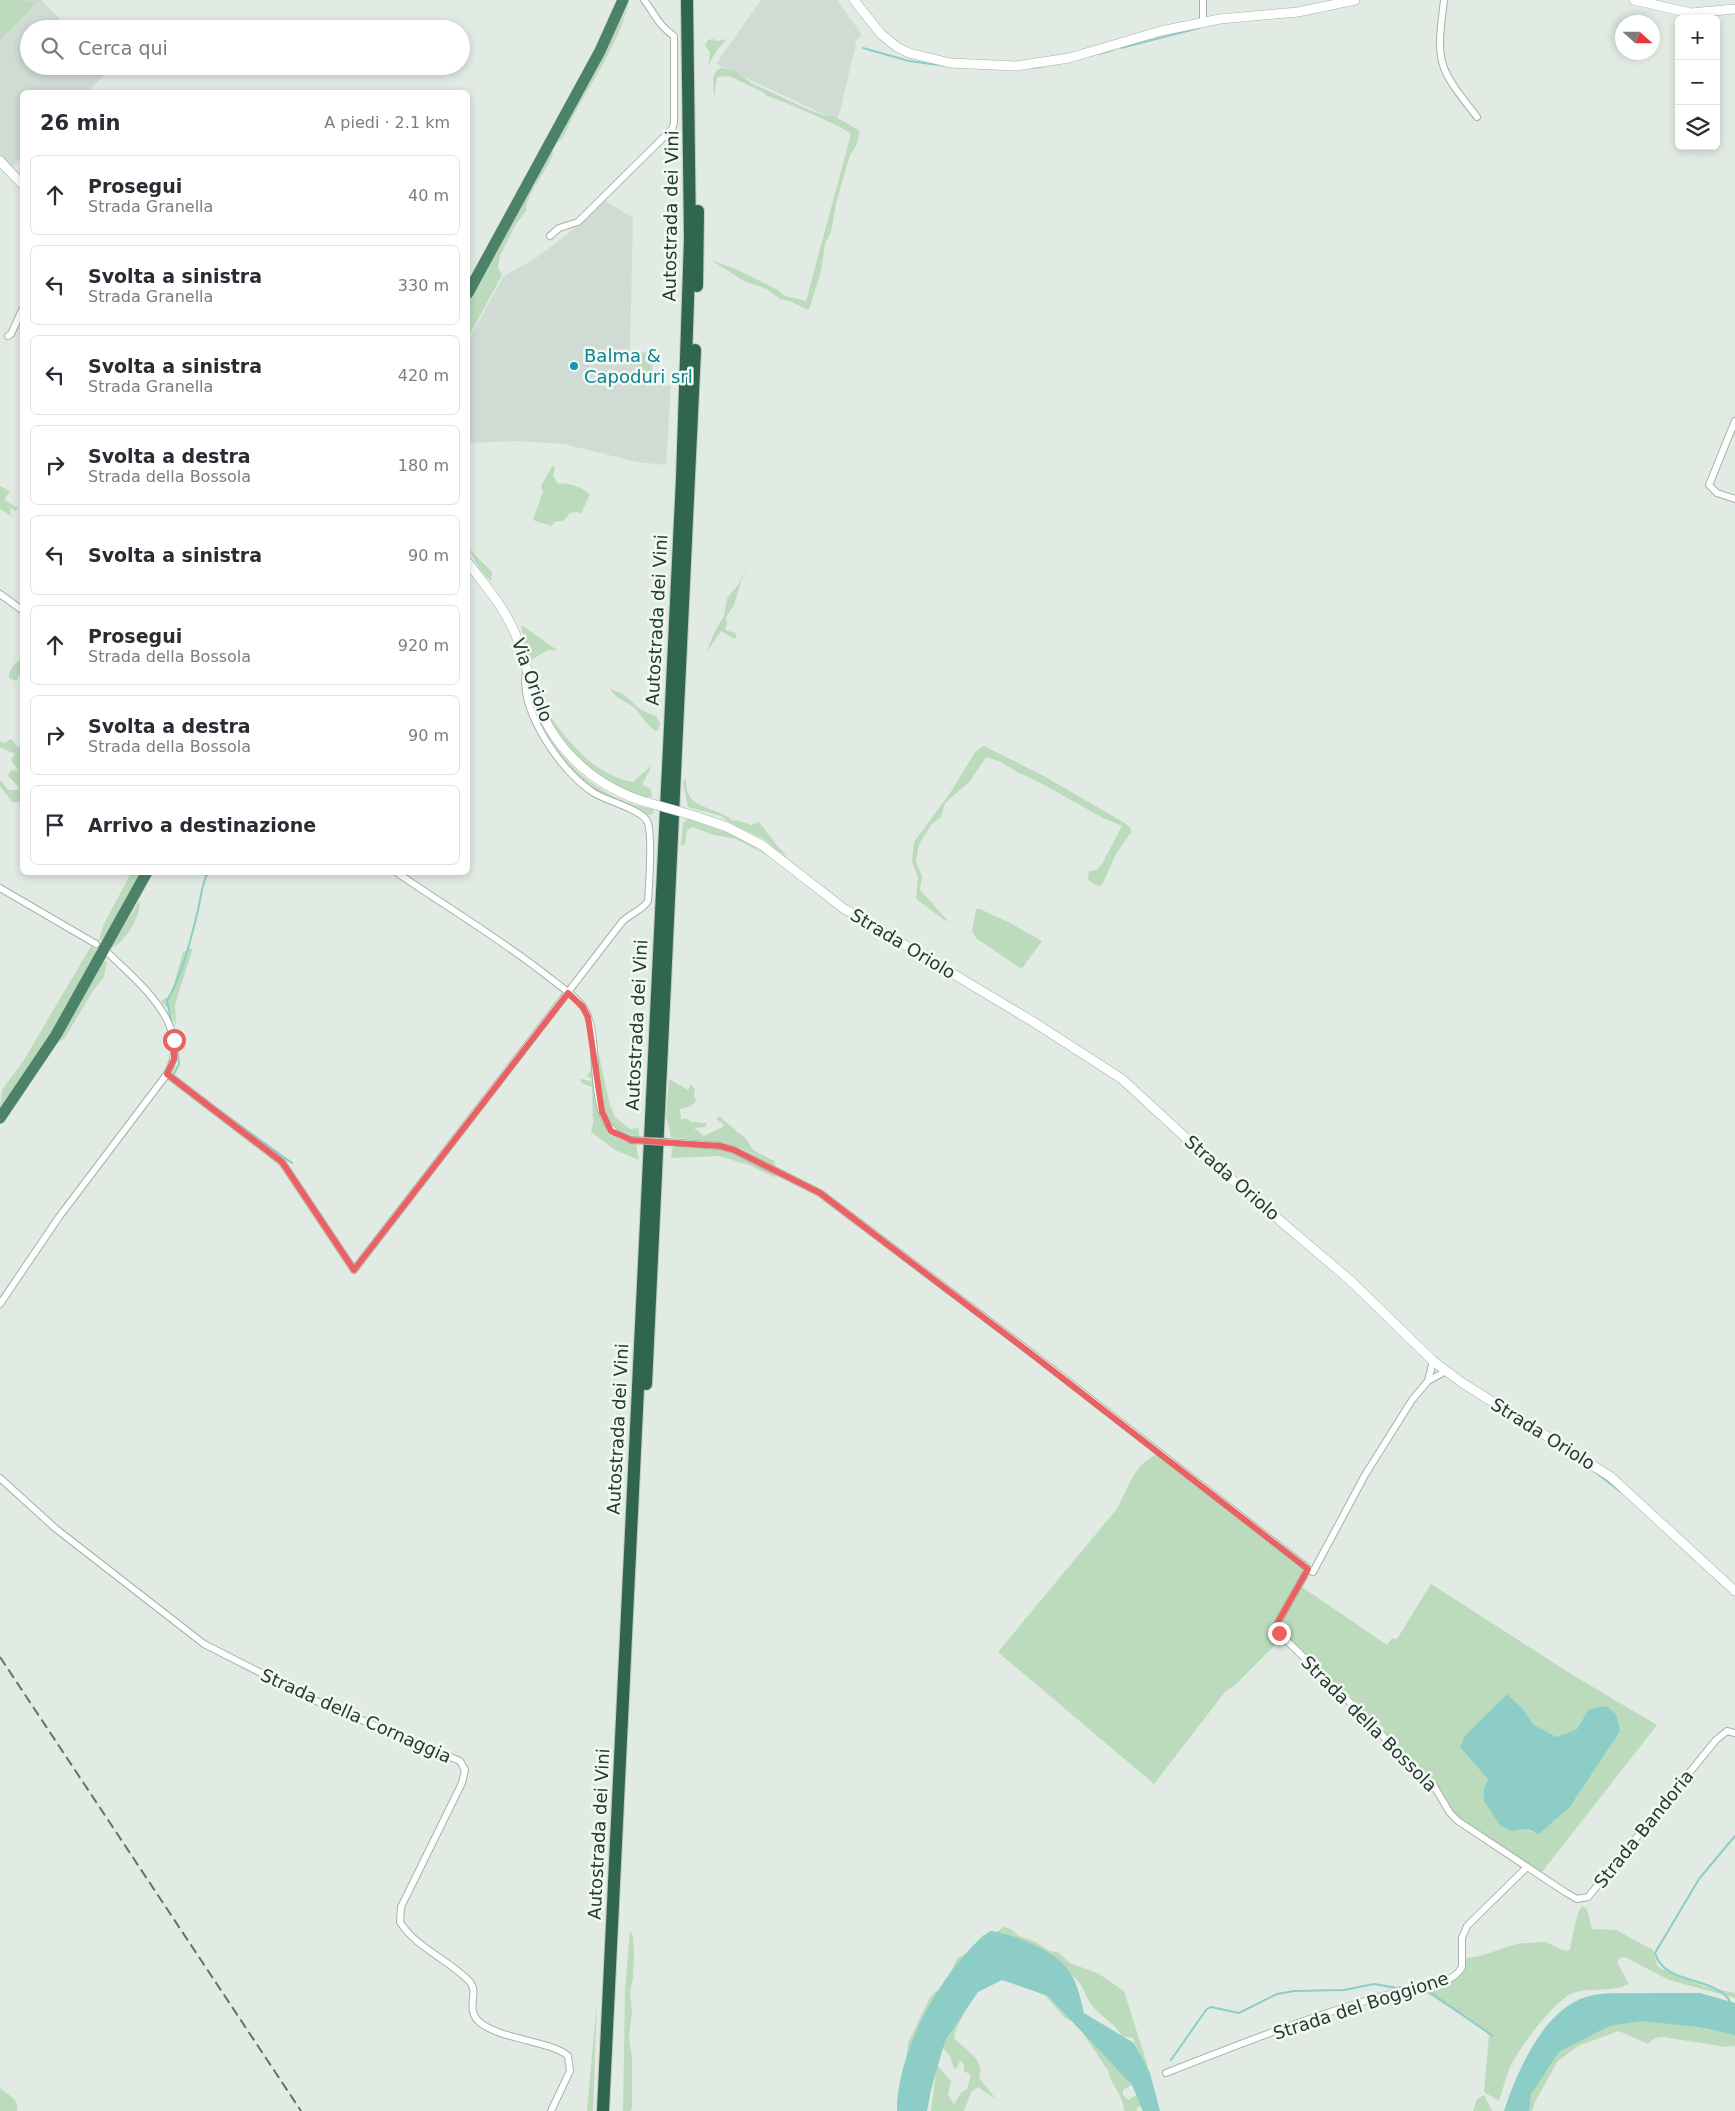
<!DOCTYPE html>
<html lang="it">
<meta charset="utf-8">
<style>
:root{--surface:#fff;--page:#f7f7f7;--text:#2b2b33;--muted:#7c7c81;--line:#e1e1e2}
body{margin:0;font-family:"DejaVu Sans",sans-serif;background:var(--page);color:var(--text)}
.controls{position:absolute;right:15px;top:15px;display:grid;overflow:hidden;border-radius:8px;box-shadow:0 2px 8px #0003}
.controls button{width:45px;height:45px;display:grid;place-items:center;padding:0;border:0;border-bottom:1px solid var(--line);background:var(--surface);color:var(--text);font:25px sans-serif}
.compass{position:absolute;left:1615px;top:15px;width:45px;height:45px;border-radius:50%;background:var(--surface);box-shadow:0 2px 8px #0003;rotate:111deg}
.stop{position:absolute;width:15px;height:15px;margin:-11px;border:4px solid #e96261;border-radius:50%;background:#fff}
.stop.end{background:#e96261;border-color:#fff;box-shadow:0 1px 5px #0008}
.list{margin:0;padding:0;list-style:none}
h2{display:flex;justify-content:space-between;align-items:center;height:65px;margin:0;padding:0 20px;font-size:21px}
h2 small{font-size:16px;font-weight:400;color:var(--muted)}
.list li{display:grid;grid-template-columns:32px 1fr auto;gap:15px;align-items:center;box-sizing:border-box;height:80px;margin:0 10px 10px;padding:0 10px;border:1px solid var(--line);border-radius:8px}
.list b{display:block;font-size:19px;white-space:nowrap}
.list p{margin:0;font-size:16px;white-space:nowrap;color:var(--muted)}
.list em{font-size:16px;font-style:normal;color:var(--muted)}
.icon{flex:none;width:28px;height:28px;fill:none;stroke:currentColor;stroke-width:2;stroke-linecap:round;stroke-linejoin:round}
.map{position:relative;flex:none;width:1735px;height:2111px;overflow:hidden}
.search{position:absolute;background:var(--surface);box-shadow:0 2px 8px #0003;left:20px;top:20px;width:450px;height:55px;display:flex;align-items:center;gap:12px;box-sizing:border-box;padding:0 18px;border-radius:28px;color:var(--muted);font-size:19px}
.panel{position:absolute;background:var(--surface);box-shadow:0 2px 8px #0003;left:20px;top:90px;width:450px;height:785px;border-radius:8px}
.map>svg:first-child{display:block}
.built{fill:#d0dbd3}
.green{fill:#bbdbbc;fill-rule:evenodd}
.water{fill:#8ccdc7}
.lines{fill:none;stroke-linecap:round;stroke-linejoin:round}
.stream{stroke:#8ccdc7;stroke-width:2}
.minor-casing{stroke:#a4b2aa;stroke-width:8}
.tertiary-casing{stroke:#a4b2aa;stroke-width:10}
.trunk-casing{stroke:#c1c8c4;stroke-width:12}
.motorway-casing{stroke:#c1c8c4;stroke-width:14}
.minor{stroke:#fff;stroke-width:6}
.tertiary{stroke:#fff;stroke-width:9}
.trunk{stroke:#4c8268;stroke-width:11}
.motorway{stroke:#30654e;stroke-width:12}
.rail{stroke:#5d7669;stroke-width:2;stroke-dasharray:10 5;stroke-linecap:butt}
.minor-bridge-casing{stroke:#a4b2aa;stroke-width:8;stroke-linecap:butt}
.tertiary-bridge-casing{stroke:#a4b2aa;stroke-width:10;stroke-linecap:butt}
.minor-bridge{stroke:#fff;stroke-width:6}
.tertiary-bridge{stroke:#fff;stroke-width:9}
.route{stroke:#e96261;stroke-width:6}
.culture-dot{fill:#0f9aa8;stroke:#f2f8f3;stroke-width:2}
.labels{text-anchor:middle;stroke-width:5;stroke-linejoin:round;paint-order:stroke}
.street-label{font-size:18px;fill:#233a2e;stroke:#f2f8f3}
.culture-label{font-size:18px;fill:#0d838f;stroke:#f2f8f3;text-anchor:start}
</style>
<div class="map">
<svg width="1735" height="2111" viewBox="0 0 1735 2111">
<rect width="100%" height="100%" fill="#e1ebe4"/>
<g class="built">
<path d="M 0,0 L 41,0 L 70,29 L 29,29 L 29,66 L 109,66 L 112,68 L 87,92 L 22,92 L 22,156 L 10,169 L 0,158 Z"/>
<path d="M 761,0 L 837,0 L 862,35 L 857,39 L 840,112 L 836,120 L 716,64 Z"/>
<path d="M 604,200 L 633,218 L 630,351 L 653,353 L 652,384 L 671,386 L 666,465 L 637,462 L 564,444 L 519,441 L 468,443 L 468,341 L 503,277 L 536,258 L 578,226 Z"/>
</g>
<g class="green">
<path d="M 0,0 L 38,1 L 0,40 Z"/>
<path d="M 628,6 C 615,54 582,93 563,138 L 557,143 Z"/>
<path d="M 713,39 L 717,41 L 727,39 L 717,50 L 708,66 L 710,53 L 705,45 L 708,40 Z"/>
<path d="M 721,68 L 735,71 L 751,83 L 807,109 L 823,115 L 836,117 L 860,131 L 856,146 L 850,155 L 836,203 L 831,232 L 825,244 L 821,271 L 809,310 L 789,301 L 780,299 L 767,289 L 744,281 L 711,260 L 736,269 L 778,290 L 785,296 L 806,301 L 851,134 C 847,128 778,99 767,96 L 763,92 L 729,76 L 717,77 L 714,98 L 713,78 L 717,70 Z"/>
<path d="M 553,150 C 554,163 525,194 526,211 L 516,224 L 500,256 L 498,268 L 502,275 L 468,338 L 468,306 L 470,298 C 494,263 509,225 531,189 L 535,186 L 535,181 Z"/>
<path d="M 637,354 L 652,354 L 651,384 L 636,384 Z"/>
<path d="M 553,465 L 555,469 L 553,475 L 558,484 C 570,482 582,488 590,494 L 581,514 L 577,512 L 570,513 L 563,521 L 556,521 L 551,526 L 533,520 L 543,492 L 541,486 Z"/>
<path d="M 0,486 L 10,491 L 4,500 L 18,508 L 16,511 L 11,508 L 10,513 L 13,517 L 0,509 Z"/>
<path d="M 468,548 L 492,572 L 491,581 L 480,570 Z"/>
<path d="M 752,558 L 741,581 L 734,605 L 726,617 L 727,624 L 725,630 L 735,633 L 737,637 L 734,639 L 721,631 L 706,653 L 714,633 L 724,616 L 727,598 L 738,585 Z"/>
<path d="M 521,626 L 523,626 L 557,650 L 548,650 L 529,661 Z"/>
<path d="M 20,660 L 22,660 L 22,670 L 16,681 L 9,678 C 9,669 12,665 20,660 Z"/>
<path d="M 610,689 L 622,693 L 641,710 L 656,716 L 660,723 L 658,731 C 647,729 642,713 632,706 C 623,700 616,699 610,689 Z"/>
<path d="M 547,711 C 566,740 595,776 633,782 L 652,765 L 642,785 L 651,789 L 652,797 C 636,800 598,778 587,767 C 577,758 549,723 547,711 Z"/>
<path d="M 543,729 C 567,768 605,802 653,809 L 654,812 L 650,815 L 646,815 L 606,797 L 580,780 L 551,745 Z"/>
<path d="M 11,739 L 18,747 L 22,748 L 21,802 L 12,802 L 0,786 L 0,780 L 8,790 L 19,790 L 18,786 L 8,776 L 11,770 L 19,771 L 11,760 L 15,754 L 0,747 L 0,741 L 4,743 Z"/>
<path d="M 984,746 L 1042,775 L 1123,822 L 1130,827 L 1131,832 L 1116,854 L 1102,885 L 1098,886 L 1088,880 L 1089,871 L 1096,870 L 1102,864 L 1122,826 L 1103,818 L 1039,782 L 1019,773 L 1001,762 L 986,757 L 970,781 L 945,803 L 941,817 L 931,825 L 919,844 L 916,862 L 922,876 L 920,890 L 949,922 L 957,926 L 943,919 L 916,899 L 918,877 L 912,862 L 914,842 L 950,793 L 976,751 Z"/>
<path d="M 686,777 C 683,811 713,804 733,821 L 737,820 L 751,825 L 759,822 L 778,847 L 789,857 L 778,851 L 767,841 L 727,821 L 721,816 L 688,807 L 683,783 Z"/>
<path d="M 688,819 L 736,836 L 775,860 L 736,839 L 714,835 L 692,827 L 687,831 L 685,844 L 681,846 L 683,823 Z"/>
<path d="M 131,873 L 141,873 L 102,941 L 99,940 L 103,926 Z"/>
<path d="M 139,901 C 143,913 125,943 111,948 Z"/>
<path d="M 976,909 L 980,909 L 1010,923 L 1042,941 L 1023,967 L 1020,968 L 976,938 L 972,931 Z"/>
<path d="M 91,946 L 99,952 L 49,1036 L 0,1109 L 2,1090 L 24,1060 Z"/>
<path d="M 193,948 L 175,1004 L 176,1026 L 171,1012 L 161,1001 L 170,996 L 172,991 L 183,952 Z"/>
<path d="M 104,961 L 107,961 L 104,977 L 93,991 L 64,1039 L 59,1042 L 92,978 Z"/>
<path d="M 590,1047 C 602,1076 586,1144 636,1144 L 639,1160 L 615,1150 L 591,1132 L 593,1123 L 592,1087 L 581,1083 L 580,1079 L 591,1081 L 592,1079 L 587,1076 L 591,1069 Z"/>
<path d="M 598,1051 L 610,1105 L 615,1117 L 630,1129 L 639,1128 L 639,1137 C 631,1135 623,1135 617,1130 C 602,1119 598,1068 598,1051 Z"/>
<path d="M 669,1079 L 688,1090 L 691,1084 L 695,1089 L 694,1095 L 696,1101 L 691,1106 L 680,1109 L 681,1120 L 685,1118 L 692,1122 L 707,1123 L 705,1127 L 694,1128 L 704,1136 L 724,1126 L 722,1123 L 716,1119 L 719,1116 L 746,1139 L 753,1150 L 774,1161 L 775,1166 L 741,1148 L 717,1142 L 671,1137 L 666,1116 Z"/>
<path d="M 675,1146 C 711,1144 748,1155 778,1175 L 774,1177 L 749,1165 L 719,1156 L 671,1158 L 672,1148 Z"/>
<path d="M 1157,1454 L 1304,1568 L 1275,1624 L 1276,1633 L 1280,1640 L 1235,1685 L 1225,1692 L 1154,1784 L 998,1652 L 1116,1510 C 1129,1488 1132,1466 1157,1454 Z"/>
<path d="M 1431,1584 L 1576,1677 L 1657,1725 L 1542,1872 L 1457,1817 L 1435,1781 L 1402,1754 L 1388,1737 L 1382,1726 L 1367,1715 L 1351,1697 L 1287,1639 L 1279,1626 L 1302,1587 L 1387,1645 L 1392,1638 L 1397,1639 ZM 1507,1694 L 1523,1709 L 1534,1725 L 1557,1737 L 1577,1729 L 1590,1709 L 1614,1739 L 1556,1820 L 1548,1826 L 1532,1832 L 1527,1829 L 1519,1831 L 1486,1785 L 1488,1779 L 1461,1742 Z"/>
<path d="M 1582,1907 L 1587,1909 L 1592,1929 L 1616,1930 L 1653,1950 L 1657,1965 L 1660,1968 L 1706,1987 L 1735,1993 L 1735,1998 L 1669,1980 L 1625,1957 L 1620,1958 L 1617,1962 L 1629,1984 C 1610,1993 1592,1987 1573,1993 C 1555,2000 1520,2047 1511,2065 C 1506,2076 1503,2089 1499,2101 L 1484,2092 L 1489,2036 L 1483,2029 L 1422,1990 C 1443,1984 1461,1982 1467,1958 C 1488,1957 1508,1943 1528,1943 C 1533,1943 1539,1941 1544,1942 C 1553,1943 1561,1953 1570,1950 C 1572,1941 1576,1911 1582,1907 Z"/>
<path d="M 1003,1927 L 1011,1929 L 1019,1936 L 1036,1942 L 1049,1951 L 1058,1952 L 1070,1963 L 1099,1974 L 1124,1991 L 1148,2067 L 1146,2069 L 1133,2038 L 1122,2036 C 1115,2024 1103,2018 1094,2008 C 1081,1992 1087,1984 1066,1972 L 946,1981 L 957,1959 L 968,1952 L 983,1935 L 996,1933 Z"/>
<path d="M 630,1930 L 633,1937 L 634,1952 L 633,1978 L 630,1993 L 632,2012 L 629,2037 L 632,2059 L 632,2106 L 631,2111 L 623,2111 L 625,1990 Z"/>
<path d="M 1034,1977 L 1040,1982 L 1044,1979 L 1049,1982 L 1068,2012 L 1112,2056 L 1131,2085 L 1123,2090 L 1123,2095 L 1128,2100 L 1137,2095 L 1144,2098 L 1148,2111 L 1143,2111 L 1140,2107 L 1137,2107 L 1137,2111 L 1124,2111 C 1124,2094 1109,2084 1109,2072 L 1076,2023 L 1065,2018 L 1044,1994 L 1026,1986 Z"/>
<path d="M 937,1990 L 937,1993 L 901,2111 L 908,2043 L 930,1997 Z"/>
<path d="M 597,2001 L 593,2111 L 587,2111 Z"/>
<path d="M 964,2014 L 957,2027 L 954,2038 C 965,2050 986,2059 979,2078 L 996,2099 L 978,2087 L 971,2092 L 964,2111 L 931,2111 L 937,2065 L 951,2081 L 948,2095 L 954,2104 L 961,2093 L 967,2089 L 971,2075 L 964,2071 L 964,2065 L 960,2060 L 957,2068 L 954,2069 L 950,2056 L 941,2047 L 942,2037 Z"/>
<path d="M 1735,2014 L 1735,2046 L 1725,2047 L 1664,2037 L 1655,2038 L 1648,2044 L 1619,2031 L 1578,2046 L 1557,2062 L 1535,2102 L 1532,2111 L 1526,2111 L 1534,2081 L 1582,2023 Z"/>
<path d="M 0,2088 C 7,2095 19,2098 17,2111 L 0,2111 Z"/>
<path d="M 1484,2095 L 1492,2111 L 1473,2111 L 1477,2099 Z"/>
</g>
<g class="water">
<path d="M 1507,1694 L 1523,1709 L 1534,1725 L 1557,1737 L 1577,1729 L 1589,1709 L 1606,1706 L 1616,1714 L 1620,1731 L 1569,1808 L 1539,1834 L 1527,1829 L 1512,1831 L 1500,1825 L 1484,1801 L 1484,1789 L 1488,1779 L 1460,1747 L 1464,1737 Z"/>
<path d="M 990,1931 C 1011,1933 1053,1950 1066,1967 C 1077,1980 1080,1997 1084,2013 L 1134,2043 L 1150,2073 L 1160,2111 L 1143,2111 L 1132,2085 L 1048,1996 L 1002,1980 L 978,1992 L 945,2041 L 931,2090 L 927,2111 L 897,2111 C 896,2053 943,1966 990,1931 Z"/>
<path d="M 1651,1993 L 1700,1993 L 1735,2003 L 1735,2035 L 1700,2027 L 1642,2021 L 1609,2026 L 1559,2052 L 1531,2094 L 1529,2111 L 1504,2111 C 1517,2071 1546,2003 1594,1995 C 1610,1992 1634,1994 1651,1993 Z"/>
</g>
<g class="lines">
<g class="stream">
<path d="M 863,48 L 909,61 L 946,66"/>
<path d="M 1121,48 L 1199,28"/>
<path d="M 1098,54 L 1113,50"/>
<path d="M 1030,68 L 1041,67"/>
<path d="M 175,1036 L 167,1001 C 182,975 190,943 197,914 C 201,899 201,886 208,872"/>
<path d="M 173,1076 L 179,1064 L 177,1045"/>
<path d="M 219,1110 L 292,1163"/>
<path d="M 1595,1472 L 1621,1492"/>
<path d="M 1425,1989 L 1493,2036"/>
<path d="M 1731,2003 C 1716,1975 1664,1986 1655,1953 L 1699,1879 L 1735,1836"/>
<path d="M 1171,2060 L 1206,2010 L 1211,2007 L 1239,2013 L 1277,1994 L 1294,1991 L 1344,1990 L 1374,1984 L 1397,1988 L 1437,1980"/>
</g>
<defs>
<g id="minor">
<path d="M 1444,0 C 1436,64 1437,66 1477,117"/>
<path d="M 1203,23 L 1203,0"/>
<path d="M 550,236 L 559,228 L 578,222 L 672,129 L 674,123 L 674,36 C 658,25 655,14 644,0"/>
<path d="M 8,336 L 11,334 L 22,310"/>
<path d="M 1735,421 L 1709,485 L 1717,493 L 1735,499"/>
<path d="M 0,594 L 22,610"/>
<path d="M 396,872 C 448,908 501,939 550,978 C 562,988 579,998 586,1012 C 604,1048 581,1129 631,1140"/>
<path d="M 0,888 L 96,944"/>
<path d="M 107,952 C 137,981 195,1027 167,1074 L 282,1162 L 354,1270 L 622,922 C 629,914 643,910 648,901 C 649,886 653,832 647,821 C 640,809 607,801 594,793 C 562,773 519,711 526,672"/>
<path d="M 683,1143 L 720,1146 L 734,1150 L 820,1193 L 1029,1351 L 1305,1566 L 1308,1569 L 1278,1622 L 1276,1627 L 1279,1633 L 1378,1730 L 1398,1754 L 1434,1786 L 1450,1813 L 1458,1821 L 1565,1892 L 1577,1899 L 1588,1897 L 1716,1740 L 1727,1731 L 1735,1733"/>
<path d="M 0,1304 L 59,1217 L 167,1074"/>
<path d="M 1428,1381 L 1433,1361"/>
<path d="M 0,1478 L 55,1528 L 204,1644 L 316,1701 L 460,1761 L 465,1770 L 462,1783 L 401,1907 L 400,1922 C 416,1948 450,1960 470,1982 C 480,1994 463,2011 482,2024 C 504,2040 551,2041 568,2056 L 570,2071 L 551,2111"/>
<path d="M 1308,1569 L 1313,1572 L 1365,1475 L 1412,1400 L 1428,1381 L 1446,1371"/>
<path d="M 1166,2073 C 1242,2043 1321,2012 1401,1991 C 1420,1986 1452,1986 1462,1967 L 1462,1938 L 1467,1926 L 1527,1867"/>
</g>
<g id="tertiary">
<path d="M 854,0 L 881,34 L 897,47 L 909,53 L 950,63 L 1016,66 L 1069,58 L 1161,31 L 1220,19 L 1298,12 L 1355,0"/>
<path d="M 1634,0 L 1691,13 L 1735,9"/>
<path d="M 0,161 L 22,184"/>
<path d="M 468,563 C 485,585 503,606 515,633 C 523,652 527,672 533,691 C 550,745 589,783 642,801"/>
<path d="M 692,815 L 727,827 L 762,845 L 843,908 L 1032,1021 L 1122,1079 L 1224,1173 L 1351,1281 L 1433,1361 L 1461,1382 L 1611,1477 L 1735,1591"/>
</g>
<g id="trunk">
<path d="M 468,293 L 600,51 L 623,0"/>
<path d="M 0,1118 L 56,1035 L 147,872"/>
</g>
<g id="motorway">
<path d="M 697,286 L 698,211"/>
<path d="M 646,1384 L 695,350"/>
<path d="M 603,2111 L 682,479 L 690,239 L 687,0"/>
</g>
</defs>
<use href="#minor" class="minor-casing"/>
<use href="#tertiary" class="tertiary-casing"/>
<use href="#trunk" class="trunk-casing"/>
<use href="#motorway" class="motorway-casing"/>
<use href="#minor" class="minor"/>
<use href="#tertiary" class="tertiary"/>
<use href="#trunk" class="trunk"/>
<use href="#motorway" class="motorway"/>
<path class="rail" d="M 0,1657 L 301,2111"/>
<defs>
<path id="minor-bridge" d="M 631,1140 L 683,1143"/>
<path id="tertiary-bridge" d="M 642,801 L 692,815"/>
</defs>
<use href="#minor-bridge" class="minor-bridge-casing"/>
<use href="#tertiary-bridge" class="tertiary-bridge-casing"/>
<use href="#minor-bridge" class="minor-bridge"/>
<use href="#tertiary-bridge" class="tertiary-bridge"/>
</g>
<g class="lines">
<path class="route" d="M 174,1040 L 174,1059 L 167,1074 L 282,1162 L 354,1270 L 568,993 L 583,1007 L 588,1017 L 602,1112 L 611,1131 L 631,1140 L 720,1146 L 734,1150 L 820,1193 L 1029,1352 L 1308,1569 L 1278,1622 L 1276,1627 L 1279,1633"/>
</g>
<circle class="culture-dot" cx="574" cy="366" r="5"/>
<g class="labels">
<g class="street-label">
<text transform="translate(671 216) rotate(-89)" y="6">Autostrada dei Vini</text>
<text transform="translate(657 620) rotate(-87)" y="6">Autostrada dei Vini</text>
<text transform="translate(532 680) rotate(70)" y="6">Via Oriolo</text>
<text transform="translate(903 944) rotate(31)" y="6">Strada Oriolo</text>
<text transform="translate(637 1025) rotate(-87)" y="6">Autostrada dei Vini</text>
<text transform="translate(1232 1178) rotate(41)" y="6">Strada Oriolo</text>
<text transform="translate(618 1429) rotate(-87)" y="6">Autostrada dei Vini</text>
<text transform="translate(1543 1434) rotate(32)" y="6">Strada Oriolo</text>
<text transform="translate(356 1716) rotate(24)" y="6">Strada della Cornaggia</text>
<text transform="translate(1369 1724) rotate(45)" y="6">Strada della Bossola</text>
<text transform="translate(1644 1829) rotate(-51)" y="6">Strada Bandoria</text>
<text transform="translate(599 1834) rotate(-87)" y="6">Autostrada dei Vini</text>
<text transform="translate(1361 2006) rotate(-18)" y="6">Strada del Boggione</text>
</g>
<g class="culture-label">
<text x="584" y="362">Balma &amp;<tspan x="584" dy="21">Capoduri srl</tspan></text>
</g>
</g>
</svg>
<div class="controls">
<button>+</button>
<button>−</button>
<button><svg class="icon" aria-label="layers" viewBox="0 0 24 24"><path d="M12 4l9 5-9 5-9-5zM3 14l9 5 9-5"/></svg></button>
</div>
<svg class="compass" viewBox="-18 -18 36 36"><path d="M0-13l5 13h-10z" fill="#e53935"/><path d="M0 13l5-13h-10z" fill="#7c7c81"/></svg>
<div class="stop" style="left:174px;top:1040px"></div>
<div class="stop end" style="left:1279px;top:1633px"></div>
<div class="search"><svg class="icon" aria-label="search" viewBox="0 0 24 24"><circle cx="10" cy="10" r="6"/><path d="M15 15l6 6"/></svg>Cerca qui</div>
<section class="panel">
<h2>26 min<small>A piedi · 2.1 km</small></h2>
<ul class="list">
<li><svg class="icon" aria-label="ahead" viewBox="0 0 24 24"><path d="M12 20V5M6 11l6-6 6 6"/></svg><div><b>Prosegui</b><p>Strada Granella</p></div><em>40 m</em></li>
<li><svg class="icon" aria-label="left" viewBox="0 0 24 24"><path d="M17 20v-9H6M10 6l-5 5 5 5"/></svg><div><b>Svolta a sinistra</b><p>Strada Granella</p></div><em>330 m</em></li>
<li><svg class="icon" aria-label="left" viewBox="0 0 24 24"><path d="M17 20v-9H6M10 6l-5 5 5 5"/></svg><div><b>Svolta a sinistra</b><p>Strada Granella</p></div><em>420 m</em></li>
<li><svg class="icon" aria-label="right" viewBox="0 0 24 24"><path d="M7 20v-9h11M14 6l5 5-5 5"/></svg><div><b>Svolta a destra</b><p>Strada della Bossola</p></div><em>180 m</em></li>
<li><svg class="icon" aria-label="left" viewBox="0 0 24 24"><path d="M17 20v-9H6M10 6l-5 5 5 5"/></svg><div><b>Svolta a sinistra</b></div><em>90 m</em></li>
<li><svg class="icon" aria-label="ahead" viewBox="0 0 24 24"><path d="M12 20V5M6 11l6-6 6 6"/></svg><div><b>Prosegui</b><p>Strada della Bossola</p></div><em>920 m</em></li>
<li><svg class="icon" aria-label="right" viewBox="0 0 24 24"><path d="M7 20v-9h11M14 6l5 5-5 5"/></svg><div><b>Svolta a destra</b><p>Strada della Bossola</p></div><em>90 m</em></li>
<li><svg class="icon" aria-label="arrive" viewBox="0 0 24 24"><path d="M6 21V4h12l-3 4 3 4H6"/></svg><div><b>Arrivo a destinazione</b></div></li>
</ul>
</section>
</div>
